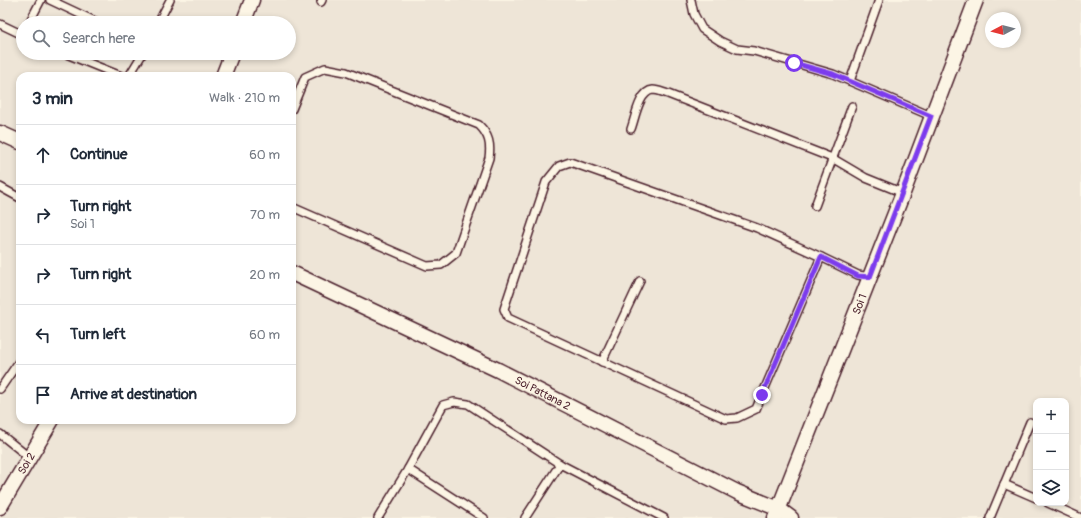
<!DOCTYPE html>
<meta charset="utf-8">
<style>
:root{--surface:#fff;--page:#f2f2f3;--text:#1f2937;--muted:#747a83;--line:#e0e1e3}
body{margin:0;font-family:Pangolin,sans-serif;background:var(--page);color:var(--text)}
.controls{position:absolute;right:12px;bottom:12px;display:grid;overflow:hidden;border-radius:8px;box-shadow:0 2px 6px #0003}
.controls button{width:36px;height:36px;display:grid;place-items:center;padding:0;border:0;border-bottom:1px solid var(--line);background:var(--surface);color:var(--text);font:20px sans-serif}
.compass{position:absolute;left:985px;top:12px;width:36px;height:36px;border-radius:50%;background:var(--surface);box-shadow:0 2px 6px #0003;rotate:263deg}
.stop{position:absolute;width:12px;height:12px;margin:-9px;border:3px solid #7c3aed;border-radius:50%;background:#fff}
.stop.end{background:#7c3aed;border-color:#fff;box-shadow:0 1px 4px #0008}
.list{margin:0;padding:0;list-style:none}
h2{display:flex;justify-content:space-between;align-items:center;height:52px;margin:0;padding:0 16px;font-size:17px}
h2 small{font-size:13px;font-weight:400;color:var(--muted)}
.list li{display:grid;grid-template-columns:26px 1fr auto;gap:12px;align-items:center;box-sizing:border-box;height:60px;padding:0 16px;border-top:1px solid var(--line)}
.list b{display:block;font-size:15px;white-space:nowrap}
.list p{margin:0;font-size:13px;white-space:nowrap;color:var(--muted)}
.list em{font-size:13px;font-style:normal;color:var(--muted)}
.icon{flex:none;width:22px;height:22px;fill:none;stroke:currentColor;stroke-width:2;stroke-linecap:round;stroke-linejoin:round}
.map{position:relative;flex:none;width:1081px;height:518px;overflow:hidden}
.search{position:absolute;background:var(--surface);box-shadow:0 2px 6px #0003;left:16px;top:16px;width:280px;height:44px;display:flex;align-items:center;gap:10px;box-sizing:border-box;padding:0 14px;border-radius:22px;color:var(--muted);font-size:15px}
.panel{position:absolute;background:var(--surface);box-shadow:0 2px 6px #0003;left:16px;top:72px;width:280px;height:352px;border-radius:12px}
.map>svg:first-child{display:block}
.built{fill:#eee5d7;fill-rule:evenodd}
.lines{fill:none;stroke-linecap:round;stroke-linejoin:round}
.service-casing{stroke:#4a1f2b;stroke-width:10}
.minor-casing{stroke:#4a1f2b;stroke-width:17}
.service{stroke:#fcf5e5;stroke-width:7}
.minor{stroke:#fcf5e5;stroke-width:14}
.route{stroke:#7c3aed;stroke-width:5}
.labels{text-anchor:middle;stroke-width:3;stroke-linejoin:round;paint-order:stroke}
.street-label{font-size:11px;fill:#4a1f2b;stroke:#fcf5e5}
</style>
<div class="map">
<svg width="1081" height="518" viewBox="0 0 1081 518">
<rect width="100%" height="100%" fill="#fcf5e5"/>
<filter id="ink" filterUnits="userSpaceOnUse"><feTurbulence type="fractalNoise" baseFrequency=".025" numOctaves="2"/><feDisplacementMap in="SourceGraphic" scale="8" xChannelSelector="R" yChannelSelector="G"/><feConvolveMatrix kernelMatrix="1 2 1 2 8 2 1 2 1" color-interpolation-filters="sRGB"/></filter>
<g filter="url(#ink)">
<path class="built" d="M 0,0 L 1081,0 L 1081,518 L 0,518 ZM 991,18 L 1015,18 L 1015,42 L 991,42 ZM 23,23 L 289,23 L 289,53 L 23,53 ZM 20,76 L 292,76 L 292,420 L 20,420 ZM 1036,401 L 1066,401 L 1066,503 L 1036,503 Z"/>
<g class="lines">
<defs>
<g id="service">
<path d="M 50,0 L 99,23"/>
<path d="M 691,0 L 694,14 L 702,29 L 720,41 L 737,49 L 754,51 L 833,74 L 931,116"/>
<path d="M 321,2 L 322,0"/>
<path d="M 29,23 L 41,0"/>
<path d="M 158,23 L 170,0"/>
<path d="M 0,24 L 23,35"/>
<path d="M 64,53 L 121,76"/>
<path d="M 129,76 L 143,53"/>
<path d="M 850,81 L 879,0"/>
<path d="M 292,109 L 305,77 L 325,68 L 346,72 L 479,125 C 489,135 491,144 489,158 L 456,253 L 441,265 L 427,266 L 292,207"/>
<path d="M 631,129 C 635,119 639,91 653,90 C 658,90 664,93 668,94 L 832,158 L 866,178 L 903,193"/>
<path d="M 570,162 L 757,228 L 821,257 L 756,409 L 737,418 L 726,419 L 508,318 L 504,309 L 546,182 L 559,166 Z"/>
<path d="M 0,187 L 20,198"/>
<path d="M 815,206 L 852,106"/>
<path d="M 821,257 L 858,275 L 870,277"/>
<path d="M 602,362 L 640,281"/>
<path d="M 0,389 L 20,360"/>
<path d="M 0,434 L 30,458"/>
<path d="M 408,469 L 484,518"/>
<path d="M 1004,484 L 1036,498"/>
<path d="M 1048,503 L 1081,518"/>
<path d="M 378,518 L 408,469 L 443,405 L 454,402 L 468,404 L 560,464 L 664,518"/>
<path d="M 525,518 L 560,464"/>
<path d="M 990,518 L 1030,422"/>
</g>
<g id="minor">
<path d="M 243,23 L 252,0"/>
<path d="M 223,76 L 232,53"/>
<path d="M 0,133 L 20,142"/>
<path id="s1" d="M 292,273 L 498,370 L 737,492 L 779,509 L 791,518"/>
<path id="s2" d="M 0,507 L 52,420"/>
<path id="s3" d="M 775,518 L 903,193 L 976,0"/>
</g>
</defs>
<use href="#service" class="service-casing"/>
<use href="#minor" class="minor-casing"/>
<use href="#service" class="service"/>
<use href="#minor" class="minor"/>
</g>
</g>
<g class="lines" filter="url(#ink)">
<path class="route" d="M 762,395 L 821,257 L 858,276 L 870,277 L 931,116 L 833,74 L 794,63"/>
</g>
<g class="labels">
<g class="street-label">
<text dy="4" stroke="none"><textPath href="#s3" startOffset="230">Soi 1</textPath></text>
<text dy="4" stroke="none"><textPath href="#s1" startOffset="278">Soi Pattana 2</textPath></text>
<text dy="4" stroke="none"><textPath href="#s2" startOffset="51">Soi 2</textPath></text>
</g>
</g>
</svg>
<div class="controls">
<button>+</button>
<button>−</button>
<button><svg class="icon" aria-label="layers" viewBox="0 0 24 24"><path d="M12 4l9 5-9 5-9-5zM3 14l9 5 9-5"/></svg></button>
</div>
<svg class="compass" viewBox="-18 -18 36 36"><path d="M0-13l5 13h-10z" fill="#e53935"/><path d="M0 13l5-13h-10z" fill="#747a83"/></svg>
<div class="stop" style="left:794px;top:63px"></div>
<div class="stop end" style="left:762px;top:395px"></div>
<div class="search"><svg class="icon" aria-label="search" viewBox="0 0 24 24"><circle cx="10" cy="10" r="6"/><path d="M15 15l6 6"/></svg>Search here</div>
<section class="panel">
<h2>3 min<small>Walk · 210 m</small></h2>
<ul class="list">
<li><svg class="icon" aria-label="ahead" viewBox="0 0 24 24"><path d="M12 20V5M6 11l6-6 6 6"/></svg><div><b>Continue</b></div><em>60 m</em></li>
<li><svg class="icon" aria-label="right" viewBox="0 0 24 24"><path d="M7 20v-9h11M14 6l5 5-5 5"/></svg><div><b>Turn right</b><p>Soi 1</p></div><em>70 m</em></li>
<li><svg class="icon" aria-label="right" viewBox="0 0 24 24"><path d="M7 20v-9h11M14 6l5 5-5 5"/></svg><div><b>Turn right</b></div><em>20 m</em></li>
<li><svg class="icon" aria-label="left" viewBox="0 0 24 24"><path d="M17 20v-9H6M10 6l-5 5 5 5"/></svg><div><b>Turn left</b></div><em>60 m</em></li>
<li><svg class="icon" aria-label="arrive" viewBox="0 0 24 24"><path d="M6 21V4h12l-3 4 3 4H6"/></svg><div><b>Arrive at destination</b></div></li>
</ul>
</section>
</div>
